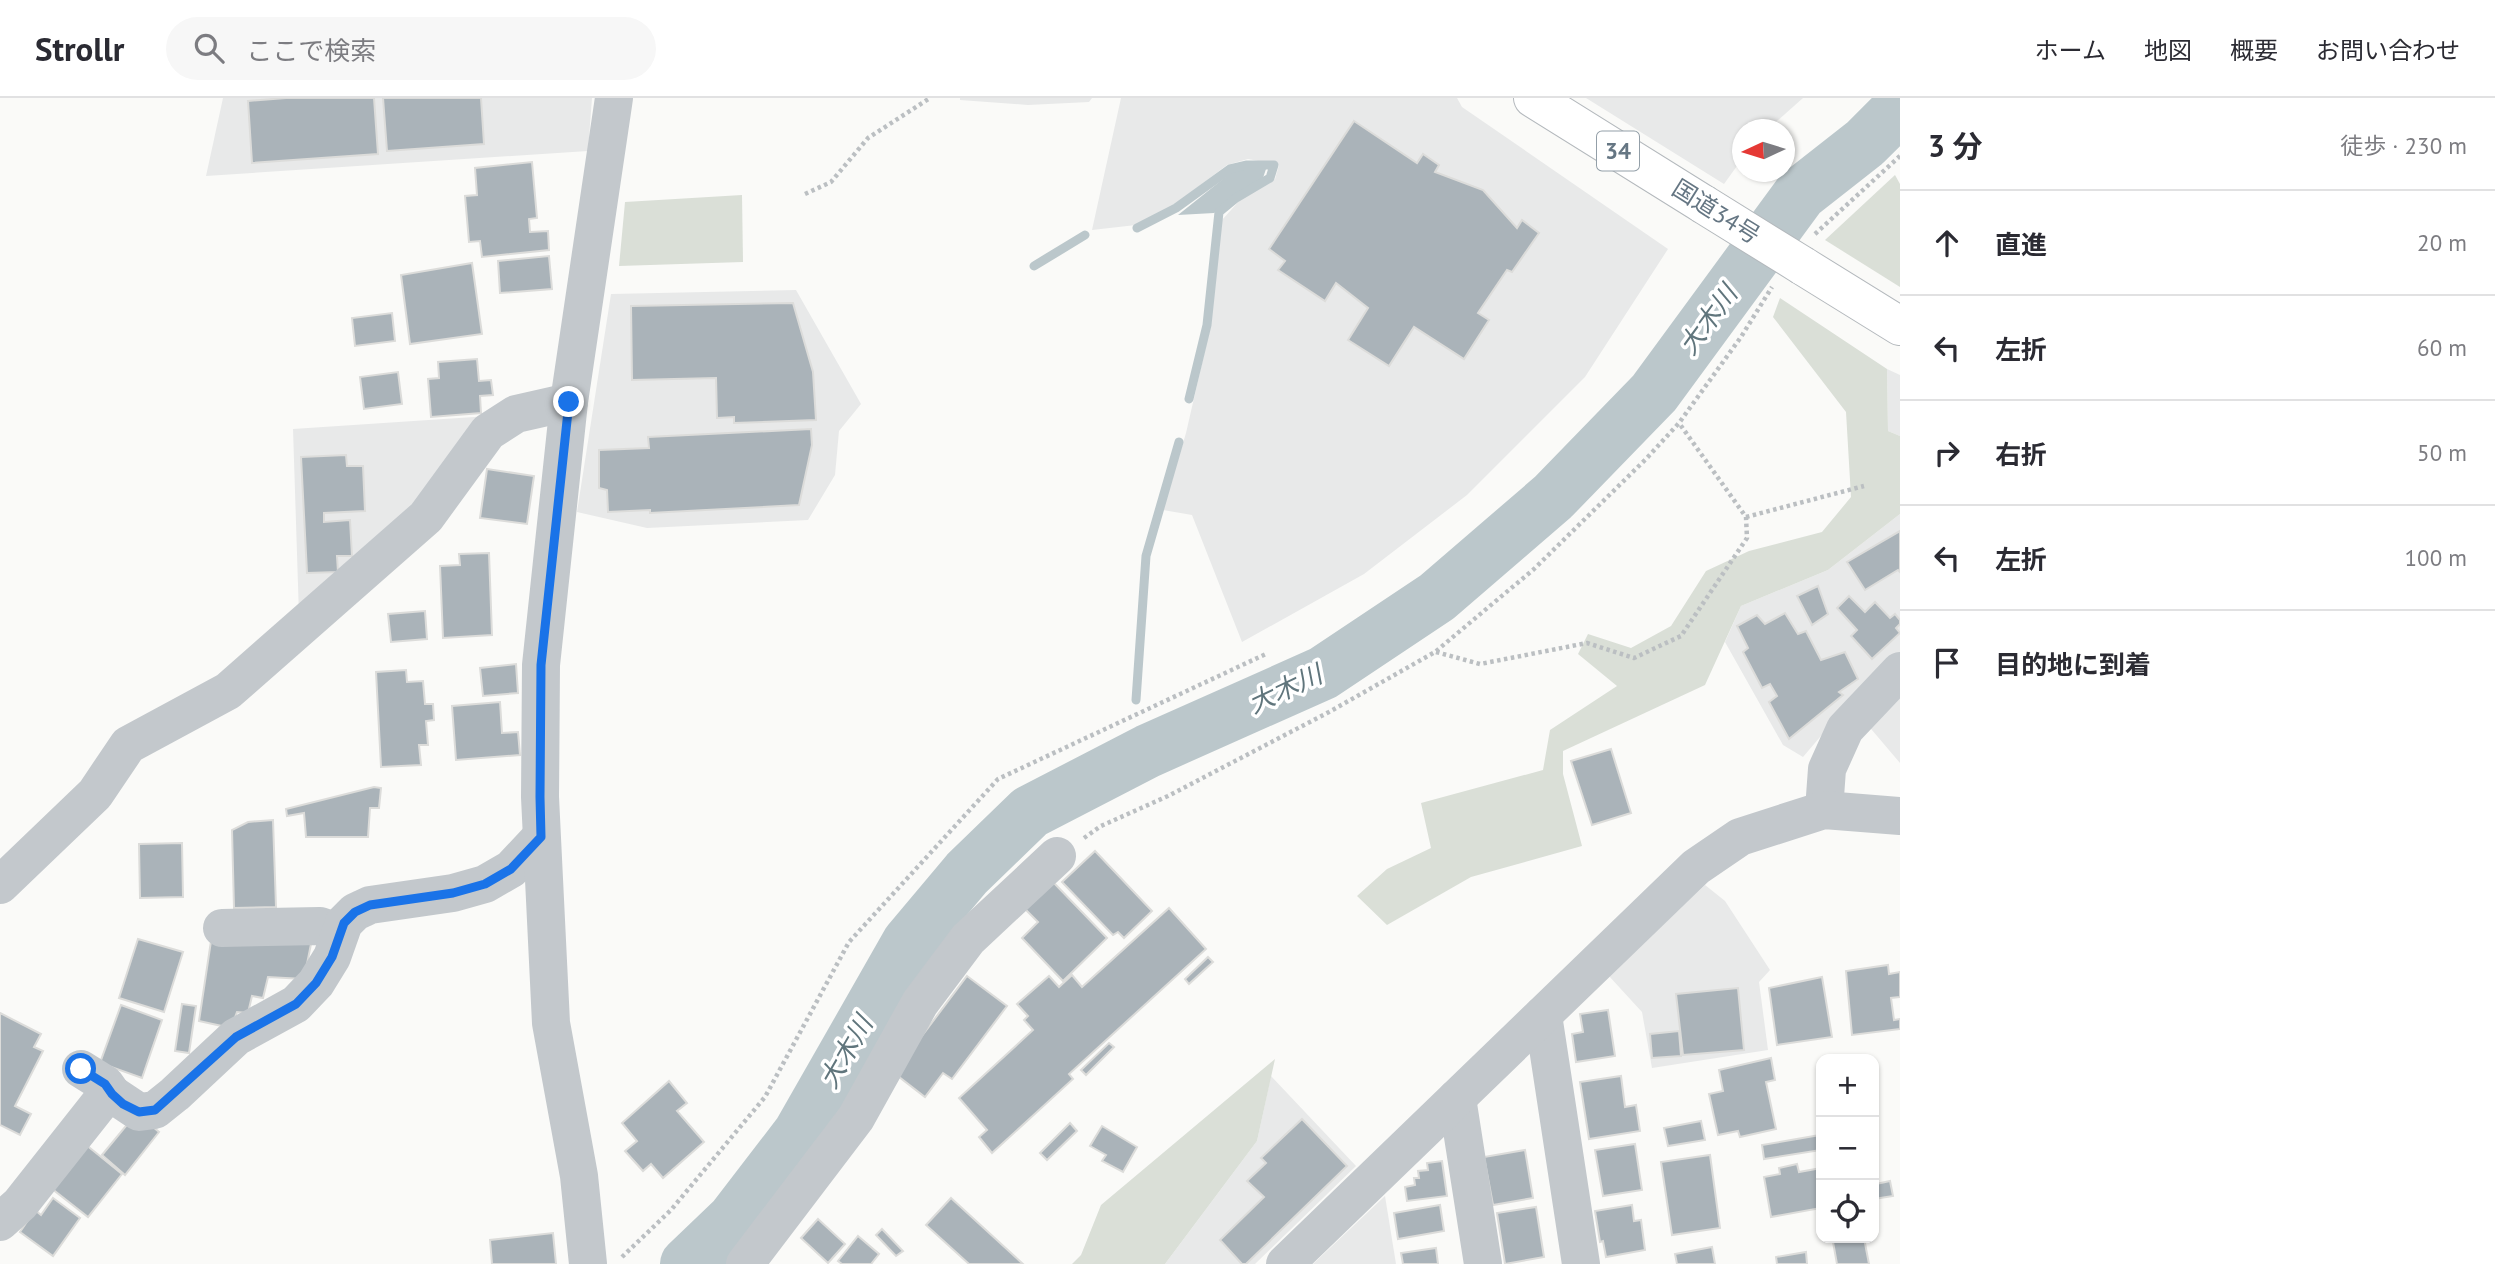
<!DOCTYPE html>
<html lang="ja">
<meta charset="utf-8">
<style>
:root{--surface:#fff;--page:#f7f7f7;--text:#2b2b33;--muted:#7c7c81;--line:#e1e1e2}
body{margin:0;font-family:"PT Sans","Noto Sans JP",sans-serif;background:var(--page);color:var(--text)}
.controls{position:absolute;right:21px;bottom:21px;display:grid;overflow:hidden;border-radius:14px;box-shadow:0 2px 5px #0004}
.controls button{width:63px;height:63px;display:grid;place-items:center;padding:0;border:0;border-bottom:2px solid var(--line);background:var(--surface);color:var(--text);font:35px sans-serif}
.compass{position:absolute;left:1732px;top:21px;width:63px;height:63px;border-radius:50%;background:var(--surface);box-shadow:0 2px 5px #0004;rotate:266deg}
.stop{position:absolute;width:21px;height:21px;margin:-16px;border:5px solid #1a73e8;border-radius:50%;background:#fff}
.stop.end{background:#1a73e8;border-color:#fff;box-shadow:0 2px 7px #0008}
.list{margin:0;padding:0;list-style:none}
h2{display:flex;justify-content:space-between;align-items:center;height:91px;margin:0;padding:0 28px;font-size:30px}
h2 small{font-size:23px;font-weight:400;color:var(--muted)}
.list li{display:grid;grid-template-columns:46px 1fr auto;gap:21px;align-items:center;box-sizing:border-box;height:105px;padding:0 28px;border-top:2px solid var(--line)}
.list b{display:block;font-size:26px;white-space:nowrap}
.list em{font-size:23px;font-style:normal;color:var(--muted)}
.icon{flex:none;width:38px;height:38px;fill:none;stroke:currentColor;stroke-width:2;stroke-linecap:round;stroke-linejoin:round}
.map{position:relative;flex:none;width:1900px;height:1166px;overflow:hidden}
header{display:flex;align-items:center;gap:42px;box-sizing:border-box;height:98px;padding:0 35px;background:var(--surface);border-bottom:2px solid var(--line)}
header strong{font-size:33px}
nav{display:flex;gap:38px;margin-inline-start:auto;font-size:24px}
.search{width:490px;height:63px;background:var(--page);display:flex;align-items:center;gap:18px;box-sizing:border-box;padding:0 24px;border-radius:38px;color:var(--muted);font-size:26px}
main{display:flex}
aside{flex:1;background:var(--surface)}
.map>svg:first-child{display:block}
.built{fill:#e8e9e9}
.green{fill:#dadfd7}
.water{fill:#bbc7cb}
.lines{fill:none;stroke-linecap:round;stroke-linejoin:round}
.stream{stroke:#bbc7cb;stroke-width:9}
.river{stroke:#bbc7cb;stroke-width:54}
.building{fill:#aab3b9;stroke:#dcdcda;stroke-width:2}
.highway-casing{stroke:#b4b9bd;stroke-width:40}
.path{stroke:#bbbfc2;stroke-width:4.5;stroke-dasharray:3.5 3.5;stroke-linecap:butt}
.minor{stroke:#c3c8cc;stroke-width:38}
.highway{stroke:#fff;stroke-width:38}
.highway-bridge-casing{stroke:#b4b9bd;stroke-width:40;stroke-linecap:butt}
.highway-bridge{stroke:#fff;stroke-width:38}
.route{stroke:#1a73e8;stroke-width:9}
.labels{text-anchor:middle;stroke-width:7;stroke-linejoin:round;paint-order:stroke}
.shield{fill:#fff;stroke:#939fa8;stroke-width:2}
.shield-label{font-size:23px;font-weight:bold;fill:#657683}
.street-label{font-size:24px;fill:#657683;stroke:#fff}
.water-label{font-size:26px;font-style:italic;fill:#60757c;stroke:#fff}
</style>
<header>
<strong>Strollr</strong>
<div class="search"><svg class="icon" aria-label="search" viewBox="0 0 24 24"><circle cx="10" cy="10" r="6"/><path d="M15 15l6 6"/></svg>ここで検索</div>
<nav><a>ホーム</a><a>地図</a><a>概要</a><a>お問い合わせ</a></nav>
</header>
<main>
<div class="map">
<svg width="1900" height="1166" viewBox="0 0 1900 1166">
<rect width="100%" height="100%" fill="#fafaf8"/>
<g class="built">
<path d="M 223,0 L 592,0 L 588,53 L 206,78 Z"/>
<path d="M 960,0 L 1092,0 L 1089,4 L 1028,7 L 960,2 Z"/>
<path d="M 1121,0 L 1457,0 L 1462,9 L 1668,151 L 1585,279 L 1467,397 L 1364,476 L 1242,544 L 1192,417 L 1163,412 L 1186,335 L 1211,226 L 1222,122 L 1240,102 L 1275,81 L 1279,67 L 1248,61 L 1227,67 L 1170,110 L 1136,127 L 1092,132 Z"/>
<path d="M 1586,0 L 1803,0 L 1768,31 L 1742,32 L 1742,61 L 1724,86 Z"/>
<path d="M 796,192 L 861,306 L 839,333 L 835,377 L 808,422 L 647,430 L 577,414 L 611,196 Z"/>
<path d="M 1887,271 L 1900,277 L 1900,338 L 1888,333 Z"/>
<path d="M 489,318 L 411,425 L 299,518 L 293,331 Z"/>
<path d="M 1900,416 L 1900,665 L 1849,605 L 1803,659 L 1783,647 L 1725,544 L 1741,508 L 1828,472 Z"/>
<path d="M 1705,787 L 1725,803 L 1770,872 L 1759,884 L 1768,952 L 1652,970 L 1642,914 L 1609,878 Z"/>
<path d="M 1271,978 L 1356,1068 L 1255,1166 L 1165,1166 L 1257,1043 Z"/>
<path d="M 1385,1098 L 1396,1166 L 1313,1166 Z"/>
</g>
<g class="green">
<path d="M 1895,77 L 1900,86 L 1900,189 L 1825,142 Z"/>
<path d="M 742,97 L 743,164 L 619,168 L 625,104 Z"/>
<path d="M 1780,200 L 1887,271 L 1888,333 L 1900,338 L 1900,416 L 1828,472 L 1741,508 L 1705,587 L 1563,653 L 1563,676 L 1582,748 L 1471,779 L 1387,827 L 1357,798 L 1387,771 L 1431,750 L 1421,705 L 1543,672 L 1550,632 L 1617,588 L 1578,556 L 1588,536 L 1631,550 L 1671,528 L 1706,473 L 1749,453 L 1822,434 L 1851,399 L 1846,314 L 1773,219 Z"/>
<path d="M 1275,961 L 1257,1043 L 1165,1166 L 1072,1166 L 1081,1157 L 1101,1107 Z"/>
</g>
<path class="water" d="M 1267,68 L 1263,80 L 1214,115 L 1178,117 L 1233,73 Z"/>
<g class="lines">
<g class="stream">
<path d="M 1137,130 L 1176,110 L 1230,71 L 1247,67 L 1274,67 L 1270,80 L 1236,100 L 1219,114 L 1207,227 L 1189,301"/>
<path d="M 1034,168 L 1085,137"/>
<path d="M 1136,602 L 1146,458 L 1179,344"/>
</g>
<path class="river" d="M 687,1166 L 734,1121 L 800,1035 L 909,844 L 967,775 L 1030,714 L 1148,653 L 1323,575 L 1437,499 L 1553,399 L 1654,295 L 1800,96 L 1865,45 L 1900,10"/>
</g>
<g class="building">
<path d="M 286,0 L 374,0 L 378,56 L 252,65 L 248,3 Z"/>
<path d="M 383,0 L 481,0 L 484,46 L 387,53 Z"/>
<path d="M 1354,23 L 1417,65 L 1423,56 L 1439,67 L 1435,74 L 1483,92 L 1517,130 L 1522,122 L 1539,135 L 1512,174 L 1507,172 L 1478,215 L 1489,222 L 1464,261 L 1414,229 L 1389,268 L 1348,242 L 1368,210 L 1336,185 L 1325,203 L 1278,172 L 1285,163 L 1269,151 Z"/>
<path d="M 532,64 L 537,120 L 529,121 L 530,134 L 548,133 L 549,152 L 482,159 L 480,143 L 469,144 L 465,98 L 477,97 L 475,70 Z"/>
<path d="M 549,158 L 552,191 L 500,195 L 498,163 Z"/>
<path d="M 472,165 L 482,236 L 410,246 L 401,177 Z"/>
<path d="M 793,205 L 813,274 L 816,322 L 734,325 L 734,319 L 717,320 L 716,280 L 632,282 L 631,208 Z"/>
<path d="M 392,215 L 395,243 L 355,248 L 352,220 Z"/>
<path d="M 477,261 L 479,283 L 491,282 L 493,297 L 480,298 L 481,315 L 431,319 L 428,281 L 439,280 L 438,264 Z"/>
<path d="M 398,274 L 402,306 L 364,311 L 360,279 Z"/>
<path d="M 811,331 L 812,347 L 799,407 L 650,415 L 650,412 L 608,414 L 607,392 L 599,390 L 599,352 L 649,350 L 648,339 Z"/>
<path d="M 346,357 L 347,368 L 363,368 L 365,413 L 324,415 L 324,424 L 350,422 L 352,458 L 337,458 L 338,474 L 307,475 L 301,359 Z"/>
<path d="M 487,371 L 534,378 L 527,426 L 480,420 Z"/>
<path d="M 1900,433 L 1900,474 L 1898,472 L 1865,492 L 1847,464 Z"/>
<path d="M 489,455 L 492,537 L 443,540 L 440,468 L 460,467 L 459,456 Z"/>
<path d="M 1818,488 L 1828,516 L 1812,527 L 1797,498 Z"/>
<path d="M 1849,498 L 1865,514 L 1875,504 L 1890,520 L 1895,516 L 1900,522 L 1900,526 L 1896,530 L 1900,535 L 1872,561 L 1851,538 L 1857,532 L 1837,510 Z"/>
<path d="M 425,513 L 427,541 L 391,544 L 388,516 Z"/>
<path d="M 1785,515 L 1798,536 L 1806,533 L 1821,562 L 1845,554 L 1858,581 L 1839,594 L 1843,597 L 1789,641 L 1769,604 L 1777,598 L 1770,586 L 1762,590 L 1743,554 L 1748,550 L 1737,528 L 1757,517 L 1765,526 Z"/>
<path d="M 516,566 L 518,595 L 483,598 L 480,570 Z"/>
<path d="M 406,572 L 407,584 L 423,583 L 425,606 L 433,606 L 434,622 L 426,623 L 428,647 L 419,647 L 421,667 L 381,669 L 376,574 Z"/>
<path d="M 500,604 L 502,635 L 518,634 L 520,657 L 456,662 L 452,608 Z"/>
<path d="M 1611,651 L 1631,715 L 1592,727 L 1571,663 Z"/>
<path d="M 374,689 L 381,690 L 379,710 L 370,710 L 368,739 L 306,739 L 304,715 L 287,718 L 286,711 Z"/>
<path d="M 273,722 L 276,809 L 234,810 L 232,732 L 248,724 Z"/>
<path d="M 182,745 L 183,799 L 140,800 L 139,746 Z"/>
<path d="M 1095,753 L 1152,813 L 1124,840 L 1118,834 L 1113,837 L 1062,784 Z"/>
<path d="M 1053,784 L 1107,840 L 1063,883 L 1022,840 L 1038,824 L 1025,811 Z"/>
<path d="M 1169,810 L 1206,851 L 1069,976 L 1073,981 L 992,1055 L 979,1039 L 987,1032 L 959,1000 L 1033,932 L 1024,922 L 1028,918 L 1017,906 L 1049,878 L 1059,889 L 1072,877 L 1082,889 Z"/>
<path d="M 138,841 L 183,854 L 164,914 L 119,900 Z"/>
<path d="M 211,843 L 311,846 L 304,881 L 268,879 L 263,900 L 252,898 L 248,915 L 237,914 L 231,930 L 199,923 Z"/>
<path d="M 1208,859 L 1213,864 L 1189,886 L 1185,881 Z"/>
<path d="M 1888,867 L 1889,876 L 1900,874 L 1900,899 L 1891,900 L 1894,922 L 1900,921 L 1900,931 L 1852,937 L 1846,873 Z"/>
<path d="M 967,878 L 1007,908 L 952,981 L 943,975 L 925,999 L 894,975 Z"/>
<path d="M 1822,879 L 1832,939 L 1777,947 L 1769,890 Z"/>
<path d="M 1738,890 L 1744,952 L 1683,957 L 1676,896 Z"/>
<path d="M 182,906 L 196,908 L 189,955 L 175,953 Z"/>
<path d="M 121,907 L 162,922 L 142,980 L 100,965 Z"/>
<path d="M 1608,912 L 1615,958 L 1576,964 L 1572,936 L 1583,934 L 1580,916 Z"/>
<path d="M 0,915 L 41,936 L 34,949 L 43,953 L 15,1008 L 31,1016 L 20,1037 L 0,1027 Z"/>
<path d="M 1679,933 L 1681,958 L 1652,960 L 1650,936 Z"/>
<path d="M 1109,945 L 1114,949 L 1086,977 L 1081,972 Z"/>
<path d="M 1771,960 L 1775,982 L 1766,984 L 1776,1031 L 1740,1039 L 1738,1033 L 1718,1037 L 1709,996 L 1723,993 L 1719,972 Z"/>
<path d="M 1621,978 L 1625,1009 L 1636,1007 L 1640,1033 L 1589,1041 L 1580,984 Z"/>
<path d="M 669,983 L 687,1005 L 677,1013 L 704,1044 L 663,1080 L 651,1066 L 643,1073 L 625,1053 L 637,1043 L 622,1025 Z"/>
<path d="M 1302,1021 L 1347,1068 L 1246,1166 L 1242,1166 L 1220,1142 L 1264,1099 L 1247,1083 L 1266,1065 L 1261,1060 Z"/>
<path d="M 130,1023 L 147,1024 L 159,1034 L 125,1077 L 102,1057 Z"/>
<path d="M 1701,1023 L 1705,1042 L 1668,1048 L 1664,1030 Z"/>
<path d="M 1070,1025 L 1077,1033 L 1047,1062 L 1040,1055 Z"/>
<path d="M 1102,1028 L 1137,1049 L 1123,1074 L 1102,1063 L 1106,1057 L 1090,1048 Z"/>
<path d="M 1820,1037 L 1821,1052 L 1764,1061 L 1762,1047 Z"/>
<path d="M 85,1046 L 122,1076 L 88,1119 L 51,1090 Z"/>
<path d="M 1635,1046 L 1642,1092 L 1603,1098 L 1595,1052 Z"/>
<path d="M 1525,1052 L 1533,1100 L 1493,1107 L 1484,1059 Z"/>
<path d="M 1710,1057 L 1720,1130 L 1672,1137 L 1661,1064 Z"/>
<path d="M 1442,1063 L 1447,1098 L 1407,1103 L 1405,1089 L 1415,1087 L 1414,1080 L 1419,1080 L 1418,1073 L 1428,1072 L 1427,1065 Z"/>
<path d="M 1797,1066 L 1799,1074 L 1821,1070 L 1821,1110 L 1771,1119 L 1764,1079 L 1780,1076 L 1779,1070 Z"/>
<path d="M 1874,1075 L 1876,1086 L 1890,1083 L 1893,1098 L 1874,1101 Z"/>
<path d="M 53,1100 L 80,1120 L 53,1158 L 20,1134 L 35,1112 L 41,1117 Z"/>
<path d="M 951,1100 L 1023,1166 L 969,1166 L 926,1127 Z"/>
<path d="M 1440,1107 L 1444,1133 L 1398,1141 L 1394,1115 Z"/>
<path d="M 1632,1107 L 1634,1123 L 1641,1122 L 1645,1152 L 1606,1159 L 1603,1143 L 1600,1144 L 1595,1113 Z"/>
<path d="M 1536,1109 L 1544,1159 L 1505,1166 L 1497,1115 Z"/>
<path d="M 818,1121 L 845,1146 L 828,1165 L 801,1140 Z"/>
<path d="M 882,1131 L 903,1153 L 896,1158 L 876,1137 Z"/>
<path d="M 553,1135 L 556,1166 L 492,1166 L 490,1142 Z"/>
<path d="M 858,1138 L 879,1156 L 871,1166 L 842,1166 L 838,1163 Z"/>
<path d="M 1864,1140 L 1869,1166 L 1837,1166 L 1833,1144 Z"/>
<path d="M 1712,1149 L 1715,1166 L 1677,1166 L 1675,1156 Z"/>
<path d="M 1436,1150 L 1438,1166 L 1403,1166 L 1401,1155 Z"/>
<path d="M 1806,1154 L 1807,1166 L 1777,1166 L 1776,1159 Z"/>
</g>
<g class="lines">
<defs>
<g id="highway">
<path d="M 1533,0 L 1703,106"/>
<path d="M 1803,168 L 1900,228"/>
</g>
</defs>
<use href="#highway" class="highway-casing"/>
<g class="path">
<path d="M 805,96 L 831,84 L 868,40 L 930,0"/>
<path d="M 1815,136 L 1900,58"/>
<path d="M 1746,419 L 1864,388"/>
<path d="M 1436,554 L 1480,566 L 1587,545 L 1634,560 L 1681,538 L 1747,440 L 1746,419 L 1679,325"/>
<path d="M 1084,740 L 1101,728 L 1168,698 L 1329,614 L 1435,554 L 1534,471 L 1646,361 L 1679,325 L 1741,239 L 1772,189"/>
<path d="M 622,1159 L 671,1112 L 765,999 L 849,844 L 998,681 L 1268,555"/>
</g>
<g class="minor">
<path d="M 1824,712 L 1827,671 L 1845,631 L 1900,573"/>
<path d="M 0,787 L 95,696 L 128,647 L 228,593 L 426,419 L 488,334 L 516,316 L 569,304"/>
<path d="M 222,830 L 320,828 L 340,835"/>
<path d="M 1543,917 L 1581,1166"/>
<path d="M 81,971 L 105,986 L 112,996"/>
<path d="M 1457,1000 L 1483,1166"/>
<path d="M 0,1124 L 20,1106 L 103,1001 L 112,996 L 139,1014 L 155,1012 L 175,996 L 236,939 L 296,906 L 316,885 L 332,859 L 344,825 L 355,814 L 370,807 L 453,795 L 485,786 L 511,771 L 541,739"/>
<path d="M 588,1166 L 579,1078 L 551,925 L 540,699 L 541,567 L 569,304 L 614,0"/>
<path d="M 745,1166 L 856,1020 L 920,905 L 968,841 L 1057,758"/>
<path d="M 1285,1166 L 1696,769 L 1740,739 L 1824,712 L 1900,718"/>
</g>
<use href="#highway" class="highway"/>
<defs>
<path id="highway-bridge" d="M 1703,106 L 1803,168"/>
</defs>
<use href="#highway-bridge" class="highway-bridge-casing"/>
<use href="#highway-bridge" class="highway-bridge"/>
</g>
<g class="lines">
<path class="route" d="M 81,971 L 105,986 L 112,996 L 123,1006 L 139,1014 L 155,1012 L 236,939 L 296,906 L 316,885 L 332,859 L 344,825 L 355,814 L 370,807 L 453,795 L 485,786 L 511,771 L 541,739 L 540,699 L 541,567 L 569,304"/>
</g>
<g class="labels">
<rect class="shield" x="1597" y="33.5" width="42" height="39" rx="5"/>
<g class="shield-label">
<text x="1618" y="61">34</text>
</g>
<g class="street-label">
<text transform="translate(1716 114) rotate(32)" y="8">国道34号</text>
</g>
<g class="water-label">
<text transform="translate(1708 222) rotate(-54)" y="9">大木川</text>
<text transform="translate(1285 591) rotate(-25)" y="9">大木川</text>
<text transform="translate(846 954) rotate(-60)" y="9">大木川</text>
</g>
</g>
</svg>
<div class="controls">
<button>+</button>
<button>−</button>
<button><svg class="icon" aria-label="locate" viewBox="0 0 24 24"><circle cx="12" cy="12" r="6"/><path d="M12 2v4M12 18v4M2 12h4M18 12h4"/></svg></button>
</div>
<svg class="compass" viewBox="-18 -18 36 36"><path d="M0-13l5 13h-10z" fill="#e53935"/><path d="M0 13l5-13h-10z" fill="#7c7c81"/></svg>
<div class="stop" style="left:81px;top:971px"></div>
<div class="stop end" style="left:569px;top:304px"></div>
</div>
<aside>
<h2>3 分<small>徒歩 · 230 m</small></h2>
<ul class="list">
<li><svg class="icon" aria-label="ahead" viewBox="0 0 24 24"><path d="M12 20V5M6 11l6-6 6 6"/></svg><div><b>直進</b></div><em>20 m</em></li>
<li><svg class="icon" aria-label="left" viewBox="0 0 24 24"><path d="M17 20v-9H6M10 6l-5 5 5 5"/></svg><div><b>左折</b></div><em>60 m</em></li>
<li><svg class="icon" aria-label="right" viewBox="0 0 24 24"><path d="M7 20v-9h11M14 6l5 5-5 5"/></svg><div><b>右折</b></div><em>50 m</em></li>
<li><svg class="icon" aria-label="left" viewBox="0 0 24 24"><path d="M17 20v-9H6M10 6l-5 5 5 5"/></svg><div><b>左折</b></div><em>100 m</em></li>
<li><svg class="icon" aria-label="arrive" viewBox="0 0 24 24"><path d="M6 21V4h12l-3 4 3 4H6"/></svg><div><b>目的地に到着</b></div></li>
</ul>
</aside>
</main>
